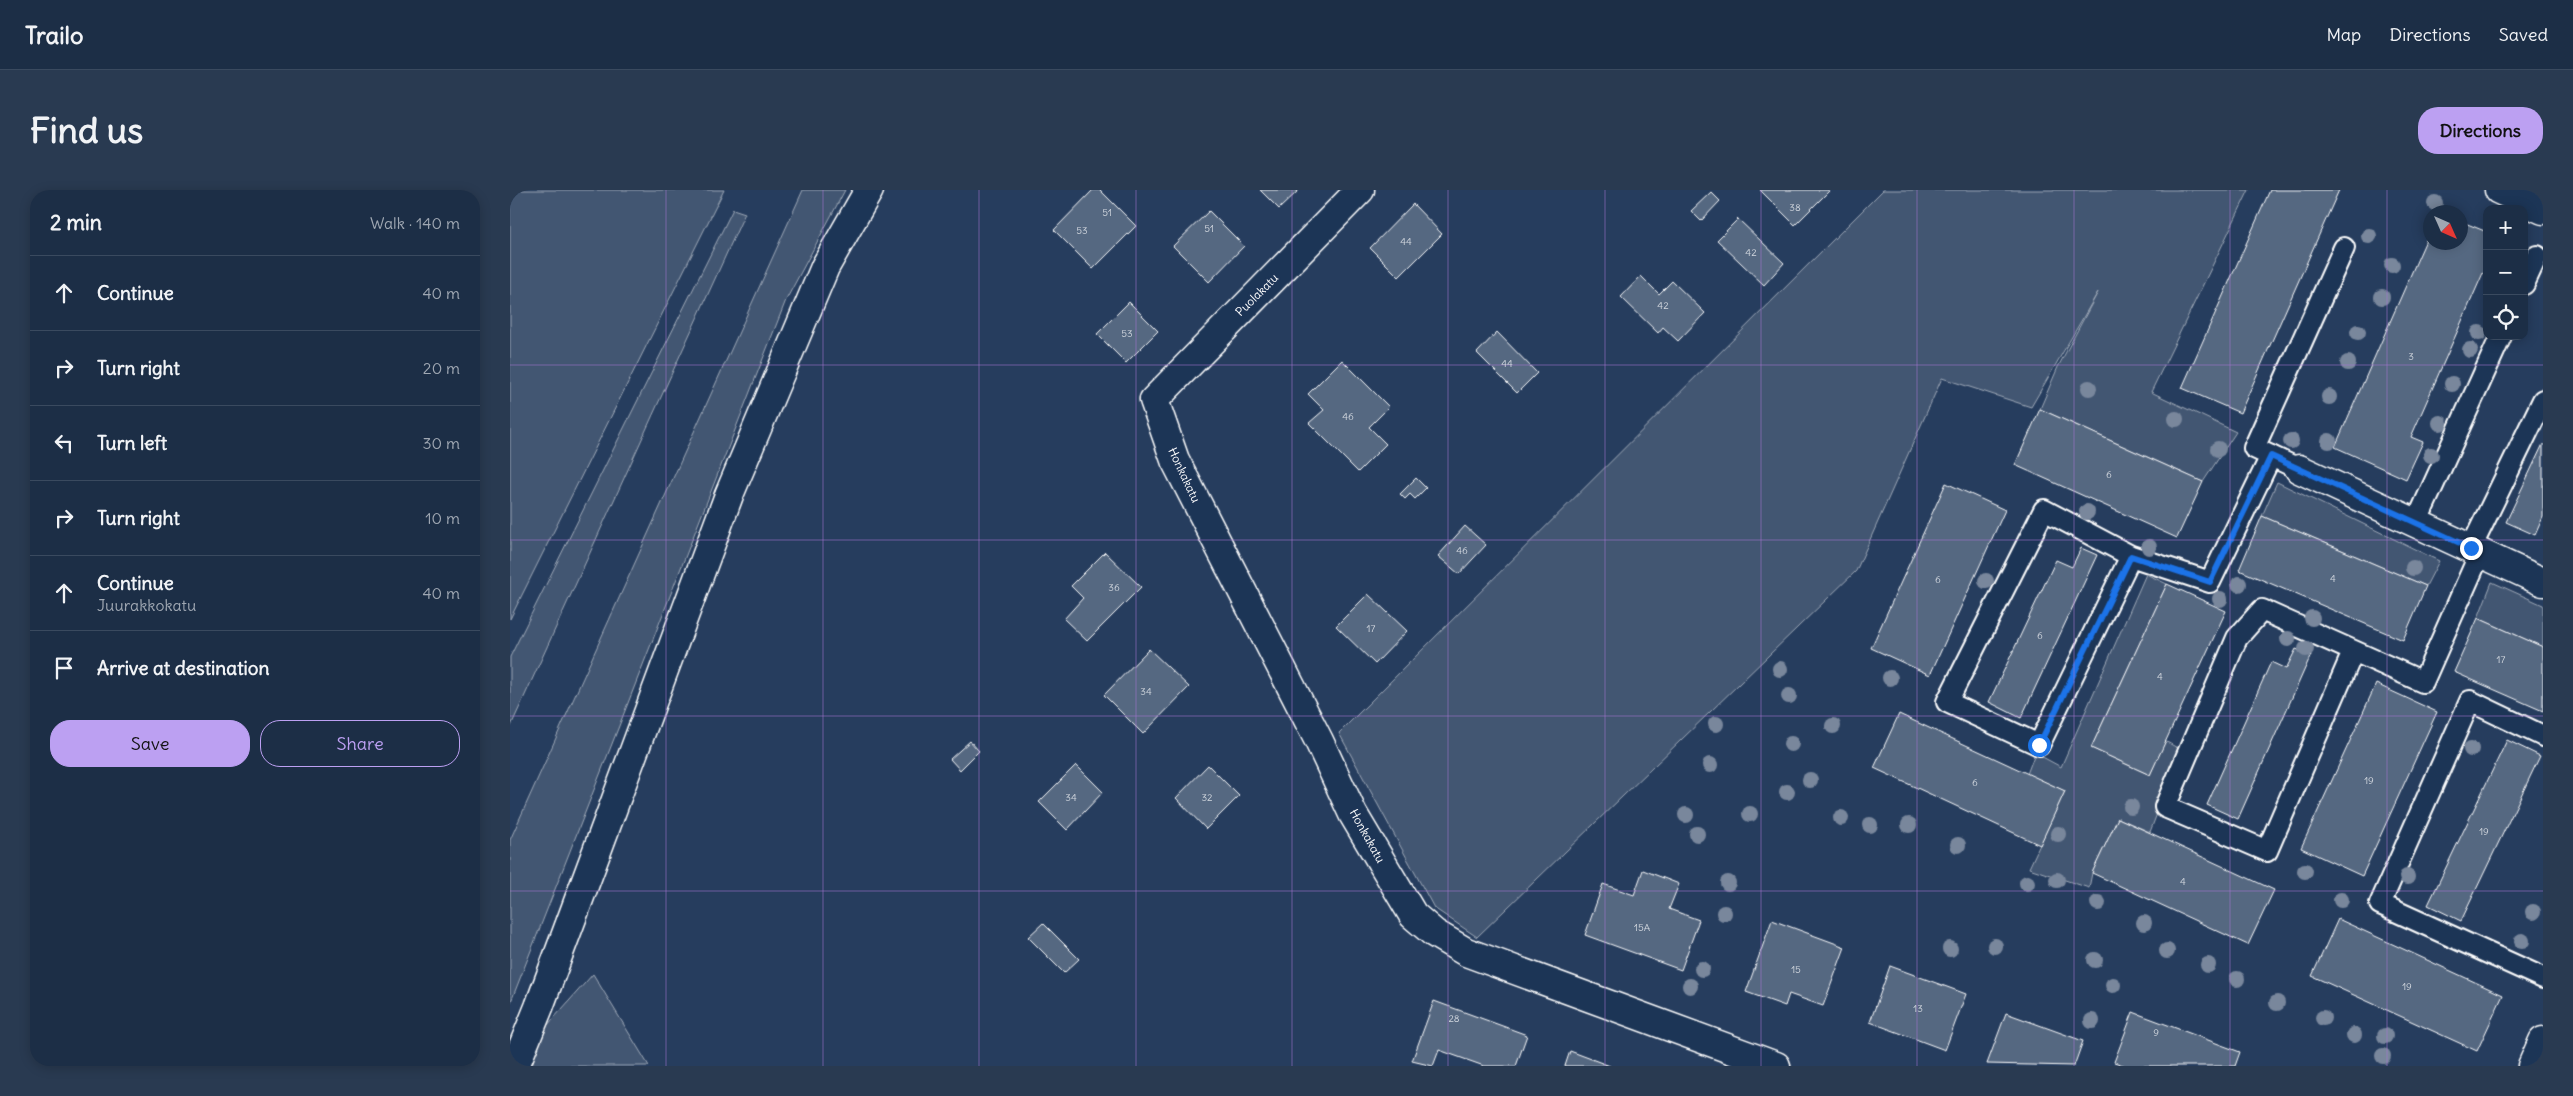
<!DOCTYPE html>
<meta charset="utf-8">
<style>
:root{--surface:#1c2e46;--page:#293a51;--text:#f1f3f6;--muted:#a0a8b3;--line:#3a4a5f;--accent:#bca0f2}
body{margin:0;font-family:Delius,sans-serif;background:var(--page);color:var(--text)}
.controls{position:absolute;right:15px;top:15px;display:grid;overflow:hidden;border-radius:10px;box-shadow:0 2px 12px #0003}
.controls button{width:45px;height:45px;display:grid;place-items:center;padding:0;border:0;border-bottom:1px solid var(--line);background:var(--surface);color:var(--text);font:25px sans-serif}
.compass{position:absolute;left:1913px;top:15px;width:45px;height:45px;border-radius:50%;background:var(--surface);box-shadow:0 2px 12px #0003;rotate:135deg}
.stop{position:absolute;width:15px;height:15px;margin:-11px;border:4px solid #1a73e8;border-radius:50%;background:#fff}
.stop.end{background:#1a73e8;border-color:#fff;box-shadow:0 1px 5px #0008}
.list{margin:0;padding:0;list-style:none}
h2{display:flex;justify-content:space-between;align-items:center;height:65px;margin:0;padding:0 20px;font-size:21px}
h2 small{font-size:16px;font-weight:400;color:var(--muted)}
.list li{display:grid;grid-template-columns:32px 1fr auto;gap:15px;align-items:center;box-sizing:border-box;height:75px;padding:0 20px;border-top:1px solid var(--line)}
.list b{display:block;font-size:19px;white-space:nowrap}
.list p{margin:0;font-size:16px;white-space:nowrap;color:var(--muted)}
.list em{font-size:16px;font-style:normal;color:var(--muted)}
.actions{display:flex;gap:10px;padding:15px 20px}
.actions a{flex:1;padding:11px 0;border:1px solid var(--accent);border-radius:20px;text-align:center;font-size:18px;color:var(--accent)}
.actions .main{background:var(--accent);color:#111}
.icon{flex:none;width:28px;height:28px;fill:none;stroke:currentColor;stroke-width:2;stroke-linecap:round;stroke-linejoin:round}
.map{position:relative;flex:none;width:2033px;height:876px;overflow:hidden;border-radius:20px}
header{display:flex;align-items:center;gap:30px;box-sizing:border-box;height:70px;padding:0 25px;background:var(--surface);border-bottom:1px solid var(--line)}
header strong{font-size:24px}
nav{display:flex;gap:28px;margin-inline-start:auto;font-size:18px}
.intro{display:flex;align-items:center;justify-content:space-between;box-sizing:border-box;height:120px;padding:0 30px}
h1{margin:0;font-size:35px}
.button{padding:12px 22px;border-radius:20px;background:var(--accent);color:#111;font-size:18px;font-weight:700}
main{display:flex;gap:30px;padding:0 30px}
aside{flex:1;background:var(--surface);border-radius:20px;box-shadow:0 2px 12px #0003}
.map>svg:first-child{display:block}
.green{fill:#425672;stroke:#a0aab8}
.building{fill:#556781;stroke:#fff}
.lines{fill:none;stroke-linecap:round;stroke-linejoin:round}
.service-casing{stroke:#fff;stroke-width:24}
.minor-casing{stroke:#fff;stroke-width:31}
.tertiary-casing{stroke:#fff;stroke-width:31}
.service{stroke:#1d3557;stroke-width:20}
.minor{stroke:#1d3557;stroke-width:28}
.tertiary{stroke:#1d3557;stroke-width:28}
.tree{fill:#79879c}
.route{stroke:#1a73e8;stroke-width:6}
.grid{fill:none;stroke:#a976d5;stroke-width:1;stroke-opacity:0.55}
.labels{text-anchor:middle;stroke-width:4.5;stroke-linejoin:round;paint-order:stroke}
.number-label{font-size:10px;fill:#d4d9e0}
.street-label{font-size:12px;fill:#fff;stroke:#1d3557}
</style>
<header>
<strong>Trailo</strong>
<nav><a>Map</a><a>Directions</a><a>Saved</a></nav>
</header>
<div class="intro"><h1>Find us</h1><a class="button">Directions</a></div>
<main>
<aside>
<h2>2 min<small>Walk · 140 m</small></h2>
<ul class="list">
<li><svg class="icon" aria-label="ahead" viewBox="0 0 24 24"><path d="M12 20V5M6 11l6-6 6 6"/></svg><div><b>Continue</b></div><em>40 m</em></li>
<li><svg class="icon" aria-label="right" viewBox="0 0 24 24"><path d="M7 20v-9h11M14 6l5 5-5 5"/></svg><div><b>Turn right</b></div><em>20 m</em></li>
<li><svg class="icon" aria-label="left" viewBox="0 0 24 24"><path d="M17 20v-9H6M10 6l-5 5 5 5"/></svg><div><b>Turn left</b></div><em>30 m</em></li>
<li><svg class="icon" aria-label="right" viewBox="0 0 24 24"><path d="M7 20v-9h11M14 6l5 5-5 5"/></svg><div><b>Turn right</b></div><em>10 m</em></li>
<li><svg class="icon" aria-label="ahead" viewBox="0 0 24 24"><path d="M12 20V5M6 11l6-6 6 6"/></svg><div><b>Continue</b><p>Juurakkokatu</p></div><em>40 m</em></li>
<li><svg class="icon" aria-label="arrive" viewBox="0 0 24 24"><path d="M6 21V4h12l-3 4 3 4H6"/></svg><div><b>Arrive at destination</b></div></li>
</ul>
<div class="actions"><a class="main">Save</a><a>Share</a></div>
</aside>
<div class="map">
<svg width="2033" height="876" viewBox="0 0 2033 876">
<rect width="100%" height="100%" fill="#263d5e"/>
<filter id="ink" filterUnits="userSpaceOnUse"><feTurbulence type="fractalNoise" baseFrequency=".02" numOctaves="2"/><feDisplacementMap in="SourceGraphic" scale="10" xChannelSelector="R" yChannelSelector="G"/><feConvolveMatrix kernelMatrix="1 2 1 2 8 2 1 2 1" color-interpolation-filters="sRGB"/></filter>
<g filter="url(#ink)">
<g class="green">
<path d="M 0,0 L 214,0 L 0,429 Z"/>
<path d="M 293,0 L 335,0 L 276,110 L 0,814 L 0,650 Z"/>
<path d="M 1373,0 L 1739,0 L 1641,202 L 1726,242 L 1693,292 L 1530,219 L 1548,177 L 1588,102 L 1521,217 L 1432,188 L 1346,381 L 967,747 L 924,718 L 829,543 Z"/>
<path d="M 223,19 L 235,23 L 0,538 L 0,467 Z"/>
<path d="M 1767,292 L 1929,371 L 1916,396 L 1752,326 Z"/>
<path d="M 1636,384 L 1657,394 L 1581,558 L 1640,585 L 1655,551 L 1671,560 L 1640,642 L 1608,628 L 1582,683 L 1579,698 L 1519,678 L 1555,601 L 1517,584 L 1525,563 L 1551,577 Z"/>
<path d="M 1982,392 L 2033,415 L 2033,457 L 1968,428 Z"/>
<path d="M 83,784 L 139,876 L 16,876 L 28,846 Z"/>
</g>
<g class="building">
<path d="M 583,0 L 590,0 L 626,36 L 583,79 L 544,40 Z"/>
<path d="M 750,0 L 789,0 L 769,19 Z"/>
<path d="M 1250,0 L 1320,0 L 1285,35 Z"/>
<path d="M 1760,0 L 1829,0 L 1730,223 L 1672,198 Z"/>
<path d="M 1201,2 L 1210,11 L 1191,31 L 1181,21 Z"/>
<path d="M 903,14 L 932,44 L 889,87 L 860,58 Z"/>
<path d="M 699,21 L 734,56 L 699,92 L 663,56 Z"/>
<path d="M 1228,29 L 1274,73 L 1254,95 L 1207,50 Z"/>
<path d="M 1950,31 L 1977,42 L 1977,84 L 1973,83 L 1901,247 L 1913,252 L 1896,289 L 1825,257 L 1920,41 L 1920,52 L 1950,52 Z"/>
<path d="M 1131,86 L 1149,104 L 1162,91 L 1195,123 L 1168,151 L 1153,137 L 1148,143 L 1111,107 Z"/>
<path d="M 619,112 L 648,141 L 616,173 L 587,144 Z"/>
<path d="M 987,142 L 1027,183 L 1007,203 L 967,163 Z"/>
<path d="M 832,170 L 879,217 L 859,237 L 876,254 L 848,282 L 799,233 L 814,220 L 798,204 Z"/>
<path d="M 1530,219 L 1693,292 L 1667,348 L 1505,275 Z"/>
<path d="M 2033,254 L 2033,327 L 2025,345 L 1996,332 Z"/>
<path d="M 906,288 L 916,298 L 905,309 L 900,304 L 895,309 L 890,304 Z"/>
<path d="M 1436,293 L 1495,320 L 1420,485 L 1361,458 Z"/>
<path d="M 1752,326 L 1916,396 L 1893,450 L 1729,380 Z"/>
<path d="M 955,336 L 976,355 L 949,384 L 928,366 Z"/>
<path d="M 1571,358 L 1587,365 L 1511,528 L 1479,512 L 1546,370 L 1562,377 Z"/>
<path d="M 595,362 L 631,397 L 577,451 L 554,429 L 573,408 L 561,396 Z"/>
<path d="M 1657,394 L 1716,421 L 1640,585 L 1581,558 Z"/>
<path d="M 858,404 L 897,441 L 865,474 L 826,436 Z"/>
<path d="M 1968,428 L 2033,457 L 2033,521 L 1944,482 Z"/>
<path d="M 639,459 L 679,497 L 633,544 L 594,505 Z"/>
<path d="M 1786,459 L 1801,465 L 1728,629 L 1697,615 L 1761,472 L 1776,479 Z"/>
<path d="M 1866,494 L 1927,522 L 1852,686 L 1791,658 Z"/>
<path d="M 1389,524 L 1555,601 L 1530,655 L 1364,578 Z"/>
<path d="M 1997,550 L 2030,566 L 1951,731 L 1918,715 Z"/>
<path d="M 460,551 L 469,561 L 450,580 L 440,569 Z"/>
<path d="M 566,575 L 593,602 L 557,640 L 529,612 Z"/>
<path d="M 698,575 L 729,606 L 696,639 L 666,608 Z"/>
<path d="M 1608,628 L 1764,700 L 1738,755 L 1582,683 Z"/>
<path d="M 1133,680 L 1169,694 L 1159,719 L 1189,730 L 1171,780 L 1075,745 L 1093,694 L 1124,705 Z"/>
<path d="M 1828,729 L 1993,805 L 1967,861 L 1802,786 Z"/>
<path d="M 1262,730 L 1335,757 L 1313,816 L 1279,804 L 1275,816 L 1236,802 Z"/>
<path d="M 533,733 L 569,769 L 554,783 L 518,747 Z"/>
<path d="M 1380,776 L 1456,804 L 1435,860 L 1360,832 Z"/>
<path d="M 924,811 L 1017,845 L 1006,876 L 974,876 L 929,860 L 923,876 L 902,871 Z"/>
<path d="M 1623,822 L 1730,862 L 1725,876 L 1616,876 L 1604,872 Z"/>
<path d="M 1496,823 L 1573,851 L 1564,876 L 1477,874 Z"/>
<path d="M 1060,861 L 1100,876 L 1055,876 Z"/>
</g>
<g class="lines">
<defs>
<g id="service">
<path d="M 2014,94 L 2027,66"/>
<path d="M 1789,279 L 1744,258 L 1834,58"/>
<path d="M 1906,333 L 1991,146"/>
<path d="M 1961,358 L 2033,210"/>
<path d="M 1621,366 L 1534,320 L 1437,512 L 1529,555 L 1621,366 L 1700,392 L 1761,266"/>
<path d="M 1843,462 L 1757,661 L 1655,617 L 1727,448 L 1752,420 L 1913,492 L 1970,363"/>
<path d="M 2033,546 L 1960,511 L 1870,714 L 2033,788"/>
</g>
<g id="minor">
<path d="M 850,0 L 644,210 L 665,270 L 809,551 L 843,624 L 903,725 L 924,743 L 956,762 L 1266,876"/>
<path d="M 1989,0 L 2033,20"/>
<path d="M 1789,279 L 2033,392"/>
<path d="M 5,876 L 29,817 L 219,305 L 315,77 L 359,0"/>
</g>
<path id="tertiary" d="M 2022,876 L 2033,851"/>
</defs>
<use href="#service" class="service-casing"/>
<use href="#minor" class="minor-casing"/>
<use href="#tertiary" class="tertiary-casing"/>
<use href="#service" class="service"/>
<use href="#minor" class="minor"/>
<use href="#tertiary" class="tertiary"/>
</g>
<g class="tree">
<circle cx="1925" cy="13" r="8"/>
<circle cx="1859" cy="46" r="8"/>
<circle cx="1882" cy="75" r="8"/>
<circle cx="1872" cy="107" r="8"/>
<circle cx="1848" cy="142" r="8"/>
<circle cx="1969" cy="143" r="8"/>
<circle cx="1960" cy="160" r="8"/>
<circle cx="1838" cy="173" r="8"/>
<circle cx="1942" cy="194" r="8"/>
<circle cx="1579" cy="198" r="8"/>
<circle cx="1819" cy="207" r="8"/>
<circle cx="1666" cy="229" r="8"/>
<circle cx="1930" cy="233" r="8"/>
<circle cx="1781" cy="251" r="8"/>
<circle cx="1819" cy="251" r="8"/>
<circle cx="1708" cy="259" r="8"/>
<circle cx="1921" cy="265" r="8"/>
<circle cx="1577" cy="322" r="8"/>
<circle cx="1639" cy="357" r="8"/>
<circle cx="1903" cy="378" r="8"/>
<circle cx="1476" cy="391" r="8"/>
<circle cx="1729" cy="394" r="8"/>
<circle cx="1710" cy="409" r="8"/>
<circle cx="1802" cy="428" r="8"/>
<circle cx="1778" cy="449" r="8"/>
<circle cx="1796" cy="459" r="8"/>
<circle cx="1270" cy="479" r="8"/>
<circle cx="1380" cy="488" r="8"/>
<circle cx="1279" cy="506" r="8"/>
<circle cx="1206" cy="534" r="8"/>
<circle cx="1323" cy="536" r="8"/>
<circle cx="1281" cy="554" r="8"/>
<circle cx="1961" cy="559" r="8"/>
<circle cx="1200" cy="575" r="8"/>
<circle cx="1300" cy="590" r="8"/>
<circle cx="1277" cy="602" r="8"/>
<circle cx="1621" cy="617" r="8"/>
<circle cx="1240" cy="624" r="8"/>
<circle cx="1176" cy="625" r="8"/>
<circle cx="1331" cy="628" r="8"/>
<circle cx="1360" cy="635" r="8"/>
<circle cx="1399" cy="635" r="8"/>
<circle cx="1187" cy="644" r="8"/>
<circle cx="1548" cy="644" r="8"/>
<circle cx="1448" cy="655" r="8"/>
<circle cx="1795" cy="681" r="8"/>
<circle cx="1897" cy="687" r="8"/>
<circle cx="1547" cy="690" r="8"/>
<circle cx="1218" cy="693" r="8"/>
<circle cx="1517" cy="693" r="8"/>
<circle cx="1831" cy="710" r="8"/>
<circle cx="1588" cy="713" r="8"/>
<circle cx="2023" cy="722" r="8"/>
<circle cx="1214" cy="723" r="8"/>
<circle cx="1634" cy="733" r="8"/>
<circle cx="2012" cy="751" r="8"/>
<circle cx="1485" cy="756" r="8"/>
<circle cx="1440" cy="759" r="8"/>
<circle cx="1657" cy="761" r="8"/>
<circle cx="1585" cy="770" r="8"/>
<circle cx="1698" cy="775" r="8"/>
<circle cx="1192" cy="779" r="8"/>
<circle cx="1727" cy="789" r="8"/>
<circle cx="1603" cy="795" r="8"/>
<circle cx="1180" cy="796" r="8"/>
<circle cx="1767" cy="813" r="8"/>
<circle cx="1813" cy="828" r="8"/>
<circle cx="1582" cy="831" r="8"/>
<circle cx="1844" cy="845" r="8"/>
<circle cx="1875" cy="846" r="8"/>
<circle cx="1873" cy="866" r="8"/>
</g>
</g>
<g class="lines" filter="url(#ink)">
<path class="route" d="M 1529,555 L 1621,366 L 1700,392 L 1761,266 L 1961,358"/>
</g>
<path class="grid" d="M 156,0 L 156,876M 313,0 L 313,876M 469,0 L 469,876M 626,0 L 626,876M 782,0 L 782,876M 938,0 L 938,876M 1095,0 L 1095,876M 1251,0 L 1251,876M 1407,0 L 1407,876M 1564,0 L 1564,876M 1720,0 L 1720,876M 1877,0 L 1877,876M 0,175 L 2033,175M 0,350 L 2033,350M 0,526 L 2033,526M 0,701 L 2033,701"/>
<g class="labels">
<g class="number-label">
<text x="1285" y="21">38</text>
<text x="597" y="26">51</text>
<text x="699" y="42">51</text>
<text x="572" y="44">53</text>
<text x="896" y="55">44</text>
<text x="1241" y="66">42</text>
<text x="1153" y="119">42</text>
<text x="617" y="147">53</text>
<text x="1901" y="170">3</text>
<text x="997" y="177">44</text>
<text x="838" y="230">46</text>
<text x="1599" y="288">6</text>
<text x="952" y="364">46</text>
<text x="1823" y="392">4</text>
<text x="1428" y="393">6</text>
<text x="604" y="401">36</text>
<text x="861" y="442">17</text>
<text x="1530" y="449">6</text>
<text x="1991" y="473">17</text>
<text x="1650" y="490">4</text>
<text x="636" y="505">34</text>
<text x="1859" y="594">19</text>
<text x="1465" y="596">6</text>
<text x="561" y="611">34</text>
<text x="697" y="611">32</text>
<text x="1974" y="645">19</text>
<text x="1673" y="695">4</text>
<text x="1132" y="741">15A</text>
<text x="1286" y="783">15</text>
<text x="1897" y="800">19</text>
<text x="1408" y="822">13</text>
<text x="944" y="832">28</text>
<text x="1646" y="846">9</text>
</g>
<g class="street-label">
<text transform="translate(747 105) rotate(-45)" y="4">Puolakatu</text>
<text transform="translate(674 285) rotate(65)" y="4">Honkakatu</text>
<text transform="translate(857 646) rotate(61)" y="4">Honkakatu</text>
</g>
</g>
</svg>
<div class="controls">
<button>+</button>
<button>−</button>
<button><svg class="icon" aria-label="locate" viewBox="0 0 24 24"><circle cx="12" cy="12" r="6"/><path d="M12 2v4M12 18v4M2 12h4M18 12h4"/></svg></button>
</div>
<svg class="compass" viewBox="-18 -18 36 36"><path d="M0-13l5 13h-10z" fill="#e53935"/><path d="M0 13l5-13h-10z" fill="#a0a8b3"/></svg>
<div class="stop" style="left:1529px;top:555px"></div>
<div class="stop end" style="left:1961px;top:358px"></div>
</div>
</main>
